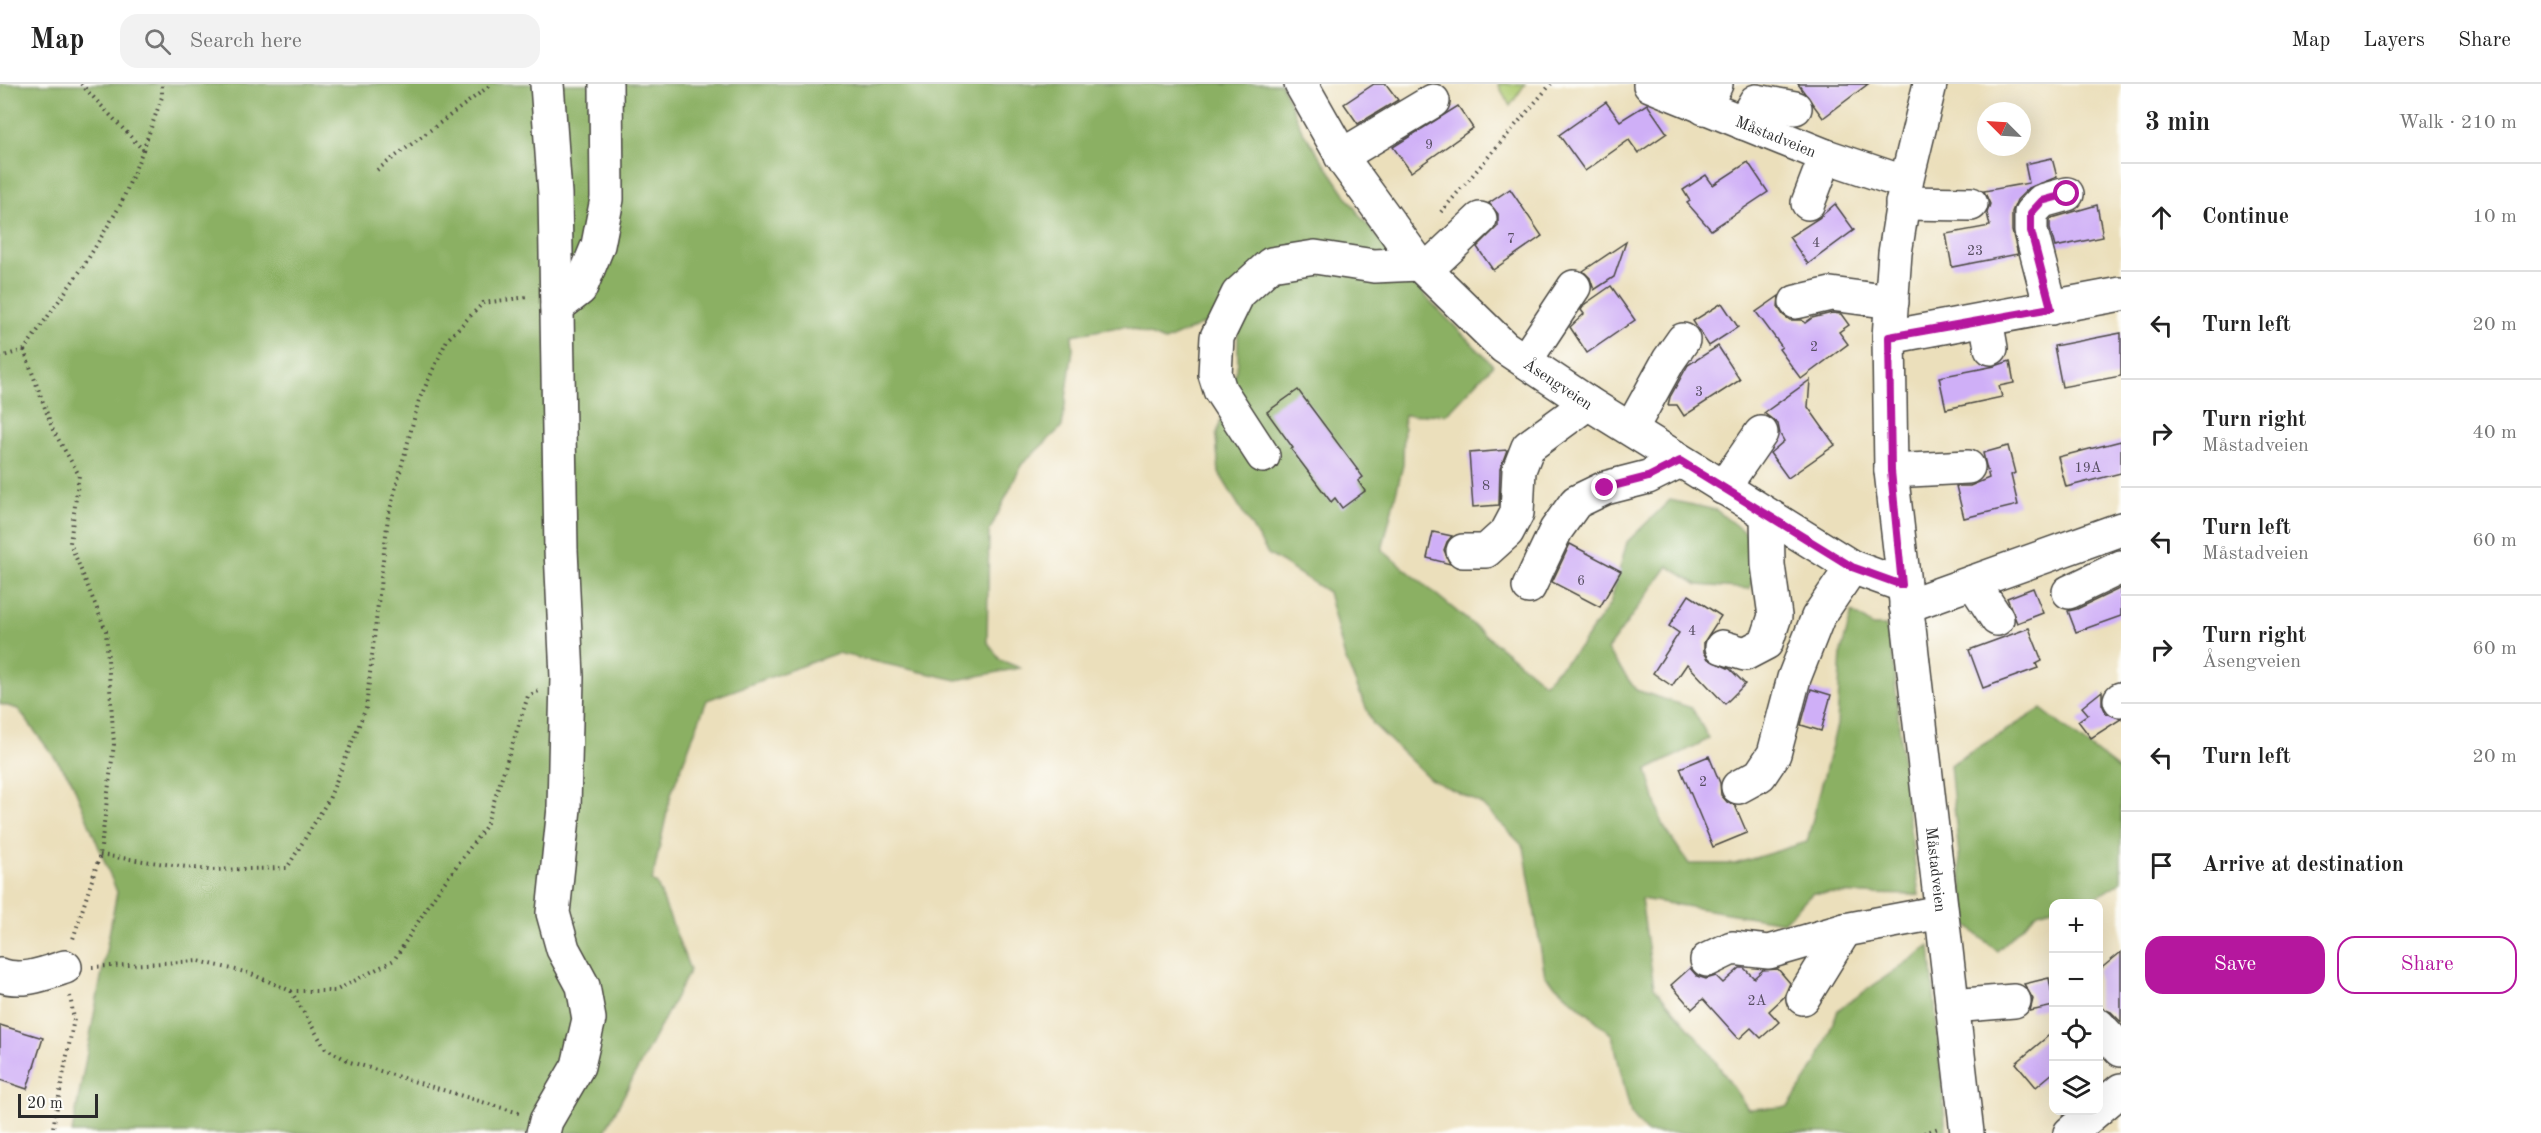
<!DOCTYPE html>
<meta charset="utf-8">
<style>
:root{--surface:#fff;--page:#f2f2f2;--text:#222;--muted:#767676;--line:#e0e0e0;--accent:#b5179e}
body{margin:0;font-family:"Old Standard TT",serif;background:var(--page);color:var(--text)}
.controls{position:absolute;right:18px;bottom:18px;display:grid;overflow:hidden;border-radius:12px;box-shadow:0 6px 24px #0002}
.controls button{width:54px;height:54px;display:grid;place-items:center;padding:0;border:0;border-bottom:2px solid var(--line);background:var(--surface);color:var(--text);font:30px sans-serif}
.compass{position:absolute;left:1977px;top:18px;width:54px;height:54px;border-radius:50%;background:var(--surface);box-shadow:0 6px 24px #0002;rotate:294deg}
.scale{position:absolute;left:18px;bottom:15px;width:80px;box-sizing:border-box;padding-left:6px;border:3px solid #2b2b2b;border-top:0;font-size:16px;line-height:21px;white-space:nowrap;color:#2b2b2b;-webkit-text-stroke:4px #fdfcf7;paint-order:stroke}
.stop{position:absolute;width:18px;height:18px;margin:-14px;border:4px solid #b5179e;border-radius:50%;background:#fff}
.stop.end{background:#b5179e;border-color:#fff;box-shadow:0 2px 6px #0008}
.list{margin:0;padding:0;list-style:none}
h2{display:flex;justify-content:space-between;align-items:center;height:78px;margin:0;padding:0 24px;font-size:26px}
h2 small{font-size:20px;font-weight:400;color:var(--muted)}
.list li{display:grid;grid-template-columns:39px 1fr auto;gap:18px;align-items:center;box-sizing:border-box;height:108px;padding:0 24px;border-top:2px solid var(--line)}
.list b{display:block;font-size:22px;white-space:nowrap}
.list p{margin:0;font-size:20px;white-space:nowrap;color:var(--muted)}
.list em{font-size:20px;font-style:normal;color:var(--muted)}
.actions{display:flex;gap:12px;padding:18px 24px}
.actions a{flex:1;padding:14px 0;border:2px solid var(--accent);border-radius:18px;text-align:center;font-size:21px;color:var(--accent)}
.actions .main{background:var(--accent);color:#fff}
.icon{flex:none;width:33px;height:33px;fill:none;stroke:currentColor;stroke-width:2;stroke-linecap:round;stroke-linejoin:round}
.map{position:relative;flex:none;width:2121px;height:1049px;overflow:hidden}
header{display:flex;align-items:center;gap:36px;box-sizing:border-box;height:84px;padding:0 30px;background:var(--surface);border-bottom:2px solid var(--line)}
header strong{font-size:28px}
nav{display:flex;gap:33px;margin-inline-start:auto;font-size:21px}
.search{width:420px;height:54px;background:var(--page);display:flex;align-items:center;gap:15px;box-sizing:border-box;padding:0 21px;border-radius:18px;color:var(--muted);font-size:22px}
main{display:flex}
aside{flex:1;background:var(--surface)}
.map>svg:first-child{display:block}
.green{fill:#afcc72;stroke:#6d7c4e;stroke-width:1.5}
.forest{fill:#8bb064;stroke:#5b6e48;stroke-width:1.5}
.building{fill:#cfaff7}
.lines{fill:none;stroke-linecap:round;stroke-linejoin:round}
.minor-casing{stroke:#484641;stroke-width:36}
.path{stroke:#484641;stroke-width:4;stroke-dasharray:1.5 4.5;stroke-linecap:butt}
.minor{stroke:#fff;stroke-width:33}
.route{stroke:#b5179e;stroke-width:8}
.labels{text-anchor:middle;stroke-width:5;stroke-linejoin:round;paint-order:stroke}
.number-label{font-size:14px;fill:#544c5e}
.street-label{font-size:16px;fill:#2b2b2b;stroke:#fdfcf7}
</style>
<header>
<strong>Map</strong>
<div class="search"><svg class="icon" aria-label="search" viewBox="0 0 24 24"><circle cx="10" cy="10" r="6"/><path d="M15 15l6 6"/></svg>Search here</div>
<nav><a>Map</a><a>Layers</a><a>Share</a></nav>
</header>
<main>
<div class="map">
<svg width="2121" height="1049" viewBox="0 0 2121 1049">
<rect width="100%" height="100%" fill="#fdfcf7"/>
<filter id="ink" filterUnits="userSpaceOnUse"><feTurbulence type="fractalNoise" baseFrequency=".0167" numOctaves="2"/><feDisplacementMap in="SourceGraphic" scale="12" xChannelSelector="R" yChannelSelector="G"/><feConvolveMatrix kernelMatrix="1 2 1 2 8 2 1 2 1" color-interpolation-filters="sRGB"/></filter>
<filter id="wash" filterUnits="userSpaceOnUse"><feTurbulence type="fractalNoise" baseFrequency=".008" numOctaves="4" result="noise"/><feDisplacementMap in="SourceGraphic" scale="24" xChannelSelector="R" yChannelSelector="G"/><feGaussianBlur stdDeviation="1.35" result="paint"/><feColorMatrix in="noise" values="0 0 0 0 0 0 0 0 0 0 0 0 0 0 0 0 0 1.4 0 .05"/><feComposite in="paint" operator="in"/></filter>
<g filter="url(#wash)">
<rect width="100%" height="100%" fill="#ebdfbb"/>
<path class="green" d="M 1498,0 L 1525,0 L 1510,22 Z"/>
<g class="forest">
<path d="M 0,0 L 1281,0 L 1302,46 L 1360,132 L 1428,215 L 1493,281 L 1447,330 L 1404,331 L 1403,381 L 1382,466 L 1544,599 L 1580,563 L 1610,520 L 1627,458 L 1670,416 L 1716,426 L 1758,459 L 1750,505 L 1698,501 L 1668,482 L 1607,566 L 1636,606 L 1692,624 L 1709,655 L 1647,686 L 1662,740 L 1689,780 L 1735,780 L 1807,758 L 1837,641 L 1841,568 L 1852,528 L 1873,542 L 1886,542 L 1893,576 L 1906,716 L 1919,811 L 1813,809 L 1783,838 L 1641,815 L 1654,903 L 1707,965 L 1748,1025 L 1788,1023 L 1816,980 L 1838,926 L 1930,862 L 1946,1049 L 1647,1049 L 1631,1030 L 1612,951 L 1545,892 L 1524,763 L 1480,719 L 1430,695 L 1373,640 L 1345,574 L 1328,508 L 1268,470 L 1219,389 L 1216,352 L 1238,279 L 1238,244 L 1221,232 L 1165,257 L 1125,242 L 1072,251 L 1073,265 L 1062,343 L 1022,380 L 989,448 L 987,557 L 1000,576 L 1020,584 L 957,596 L 837,569 L 707,616 L 671,710 L 652,797 L 657,800 L 690,886 L 604,1049 L 72,1049 L 117,808 L 71,695 L 18,625 L 0,620 Z"/>
<path d="M 2041,625 L 2121,687 L 2121,797 C 2100,814 2080,820 2054,820 L 2053,824 L 2038,828 L 1997,867 L 1966,841 L 1950,681 Z"/>
</g>
<g id="blocks">
<g class="building">
<path d="M 1374,0 L 1386,0 L 1398,16 L 1358,40 L 1344,20 Z"/>
<path d="M 1798,0 L 1868,0 L 1823,34 Z"/>
<path d="M 1606,18 L 1620,37 L 1647,20 L 1667,49 L 1638,69 L 1629,56 L 1585,87 L 1559,51 Z"/>
<path d="M 1458,22 L 1473,44 L 1411,88 L 1393,63 Z"/>
<path d="M 2052,74 L 2057,93 L 2029,104 L 2017,116 L 2012,128 L 2012,147 L 2018,170 L 1952,183 L 1946,150 L 1990,142 L 1987,129 L 1990,120 L 1984,107 L 2029,99 L 2025,80 Z"/>
<path d="M 1748,78 L 1768,108 L 1711,146 L 1687,119 L 1690,117 L 1683,106 L 1706,91 L 1713,101 Z"/>
<path d="M 1510,105 L 1542,152 L 1493,186 L 1477,163 L 1498,142 L 1498,130 L 1489,119 Z"/>
<path d="M 1835,120 L 1854,146 L 1808,180 L 1789,153 L 1819,134 Z"/>
<path d="M 2097,121 L 2103,153 L 2055,163 L 2050,145 L 2050,136 L 2052,134 Z"/>
<path d="M 1626,158 L 1614,193 L 1594,206 L 1590,194 L 1583,187 Z"/>
<path d="M 1611,202 L 1635,236 L 1587,269 L 1570,243 L 1584,230 L 1581,226 L 1585,220 Z"/>
<path d="M 1779,212 L 1778,223 L 1783,231 L 1790,236 L 1802,236 L 1805,239 L 1812,234 L 1832,229 L 1841,230 L 1849,241 L 1839,248 L 1848,260 L 1801,295 L 1779,265 L 1782,263 L 1756,228 Z"/>
<path d="M 1722,219 L 1738,243 L 1709,262 L 1693,237 Z"/>
<path d="M 2121,249 L 2121,292 L 2062,303 L 2054,262 Z"/>
<path d="M 1718,262 L 1740,296 L 1684,332 L 1677,321 L 1668,321 L 1670,313 L 1688,281 Z"/>
<path d="M 2010,277 L 2014,299 L 1999,302 L 2002,313 L 1946,325 L 1939,293 L 1995,282 Z"/>
<path d="M 1810,296 L 1808,323 L 1835,361 L 1788,394 L 1770,369 L 1784,357 L 1780,350 L 1778,340 L 1764,329 Z"/>
<path d="M 1298,306 L 1363,393 L 1358,397 L 1365,407 L 1342,424 L 1335,414 L 1331,418 L 1291,365 L 1293,364 L 1267,328 Z"/>
<path d="M 2121,357 L 2121,389 L 2066,403 L 2058,373 Z"/>
<path d="M 2008,362 L 2015,389 L 2011,391 L 2018,421 L 1964,434 L 1956,402 L 1970,402 L 1989,394 L 1983,369 Z"/>
<path d="M 1507,366 L 1500,385 L 1499,421 L 1473,423 L 1469,369 Z"/>
<path d="M 1433,448 L 1452,452 L 1447,458 L 1444,466 L 1450,480 L 1427,474 Z"/>
<path d="M 1570,460 L 1621,487 L 1600,523 L 1552,498 Z"/>
<path d="M 2033,504 L 2043,529 L 2017,539 L 2007,514 Z"/>
<path d="M 2121,504 L 2121,532 L 2076,548 L 2068,527 L 2077,525 Z"/>
<path d="M 1689,511 L 1721,532 L 1704,558 L 1704,568 L 1708,575 L 1730,585 L 1745,600 L 1725,620 L 1687,580 L 1672,602 L 1653,589 L 1679,549 L 1669,542 Z"/>
<path d="M 2029,544 L 2042,577 L 2036,580 L 2038,584 L 1983,604 L 1969,566 Z"/>
<path d="M 1811,605 L 1831,611 L 1821,647 L 1801,641 Z"/>
<path d="M 2102,607 L 2102,620 L 2106,629 L 2121,635 L 2091,654 L 2078,637 L 2088,630 L 2082,623 Z"/>
<path d="M 1709,672 L 1720,699 L 1721,711 L 1728,719 L 1735,721 L 1747,749 L 1713,763 L 1680,684 Z"/>
<path d="M 2121,868 L 2121,938 L 2111,928 L 2098,923 L 2098,887 Z"/>
<path d="M 1690,884 L 1697,892 L 1706,895 L 1716,892 L 1723,899 L 1740,884 L 1744,884 L 1754,894 L 1763,886 L 1778,885 L 1790,899 L 1784,913 L 1769,927 L 1779,938 L 1761,954 L 1751,944 L 1739,955 L 1703,915 L 1692,925 L 1671,901 Z"/>
<path d="M 2049,894 L 2054,922 L 2030,927 L 2033,915 L 2024,900 Z"/>
<path d="M 0,941 L 43,954 L 27,1005 L 0,996 Z"/>
<path d="M 2054,947 L 2054,988 L 2036,1003 L 2016,979 Z"/>
</g>
</g>
</g>
<g filter="url(#ink)">
<use href="#blocks" fill-opacity="0" stroke="#484641" stroke-width="1.5"/>
<g class="lines">
<defs>
<g id="minor">
<path id="s1" d="M 1301,0 L 1347,81 L 1419,180 L 1504,263 L 1588,319 L 1852,483 L 1902,501"/>
<path id="s2" d="M 1930,0 L 1906,99 L 1895,169 L 1889,253 L 1891,387 L 1967,1049"/>
<path id="s3" d="M 1650,1 L 1826,72 L 1906,99"/>
<path d="M 1704,24 L 1716,0"/>
<path d="M 1743,39 L 1756,17 L 1795,24"/>
<path d="M 1341,72 L 1433,17"/>
<path d="M 1808,119 L 1826,72"/>
<path d="M 1902,119 L 1971,120"/>
<path d="M 1426,186 L 1480,135"/>
<path d="M 1796,218 L 1831,210 L 1892,218"/>
<path d="M 557,223 L 580,205 L 598,161 L 607,115 L 606,0"/>
<path d="M 2051,224 L 2031,147 L 2031,129 L 2042,117 L 2067,110"/>
<path d="M 1986,235 L 1991,264"/>
<path d="M 1889,253 L 2121,210"/>
<path d="M 1525,277 L 1574,203"/>
<path d="M 1631,345 L 1669,276 L 1683,256"/>
<path d="M 1263,372 L 1220,306 L 1215,290 L 1217,253 L 1238,210 L 1271,180 L 1315,173 L 1374,182 L 1419,180"/>
<path d="M 1891,387 L 1968,383"/>
<path d="M 1723,404 L 1761,349"/>
<path d="M 1463,467 L 1486,467 L 1507,448 L 1517,429 L 1519,386 L 1528,363 L 1588,319"/>
<path d="M 1973,498 L 1997,535"/>
<path d="M 1529,503 L 1556,446 L 1576,418 L 1605,404 L 1648,393 L 1680,377"/>
<path d="M 2069,508 L 2121,483"/>
<path d="M 1906,522 L 2121,445"/>
<path d="M 1722,563 L 1745,570 L 1766,559 L 1775,532 L 1768,481 L 1767,431"/>
<path d="M 2120,616 L 2121,615"/>
<path d="M 1738,703 L 1760,691 L 1774,670 L 1794,594 L 1818,533 L 1852,483"/>
<path d="M 1707,876 L 1732,864 L 1769,868 L 1845,846 L 1941,828"/>
<path d="M 0,891 C 22,899 44,890 65,883"/>
<path d="M 1803,914 L 1845,846"/>
<path d="M 1952,922 L 2014,917"/>
<path d="M 2098,941 L 2121,966"/>
<path d="M 2098,1025 L 2121,1006"/>
<path d="M 543,1049 L 546,1037 L 578,982 L 589,935 L 583,902 L 563,865 L 553,829 L 564,724 L 567,593 L 561,466 L 555,110 L 547,0"/>
<path d="M 2070,1049 L 2097,1026"/>
</g>
</defs>
<use href="#minor" class="minor-casing"/>
<g class="path">
<path d="M 143,66 L 162,13 L 162,0"/>
<path d="M 377,86 L 492,0"/>
<path d="M 1441,128 L 1551,0"/>
<path d="M 24,266 L 53,346 L 79,391 L 70,459 L 106,547 L 114,660 L 100,771 L 73,855"/>
<path d="M 0,273 L 24,266 L 85,180 L 121,120 L 143,66 L 81,0"/>
<path d="M 100,771 L 209,786 L 287,784 L 329,715 L 366,624 L 388,433 L 419,316 L 447,256 L 483,219 L 527,213"/>
<path d="M 92,883 L 198,877 L 249,889 L 291,907 L 335,907 L 394,876 L 435,811 L 486,742 L 528,612 L 539,607"/>
<path d="M 291,907 L 325,964 L 350,978 L 519,1029"/>
<path d="M 52,1049 L 74,935 L 70,912"/>
<path d="M 1924,1049 L 1939,1044"/>
</g>
<use href="#minor" class="minor"/>
</g>
</g>
<g class="lines" filter="url(#ink)">
<path class="route" d="M 1605,404 L 1648,393 L 1680,377 L 1852,483 L 1902,501 L 1891,387 L 1889,253 L 2051,224 L 2031,147 L 2031,129 L 2042,117 L 2067,110"/>
</g>
<g class="labels">
<g class="number-label">
<text x="1429" y="65">9</text>
<text x="1511" y="159">7</text>
<text x="1816" y="163">4</text>
<text x="1975" y="171">23</text>
<text x="1814" y="267">2</text>
<text x="1699" y="312">3</text>
<text x="2088" y="388">19A</text>
<text x="1486" y="406">8</text>
<text x="1581" y="501">6</text>
<text x="1692" y="551">4</text>
<text x="1703" y="702">2</text>
<text x="1757" y="921">2A</text>
</g>
<g class="street-label">
<text dy="6" stroke="none"><textPath href="#s3" startOffset="136">Måstadveien</textPath></text>
<text dy="6" stroke="none"><textPath href="#s1" startOffset="400">Åsengveien</textPath></text>
<text dy="6" stroke="none"><textPath href="#s2" startOffset="792">Måstadveien</textPath></text>
</g>
</g>
</svg>
<div class="controls">
<button>+</button>
<button>−</button>
<button><svg class="icon" aria-label="locate" viewBox="0 0 24 24"><circle cx="12" cy="12" r="6"/><path d="M12 2v4M12 18v4M2 12h4M18 12h4"/></svg></button>
<button><svg class="icon" aria-label="layers" viewBox="0 0 24 24"><path d="M12 4l9 5-9 5-9-5zM3 14l9 5 9-5"/></svg></button>
</div>
<svg class="compass" viewBox="-18 -18 36 36"><path d="M0-13l5 13h-10z" fill="#e53935"/><path d="M0 13l5-13h-10z" fill="#767676"/></svg>
<div class="scale">20 m</div>
<div class="stop" style="left:2067px;top:110px"></div>
<div class="stop end" style="left:1605px;top:404px"></div>
</div>
<aside>
<h2>3 min<small>Walk · 210 m</small></h2>
<ul class="list">
<li><svg class="icon" aria-label="ahead" viewBox="0 0 24 24"><path d="M12 20V5M6 11l6-6 6 6"/></svg><div><b>Continue</b></div><em>10 m</em></li>
<li><svg class="icon" aria-label="left" viewBox="0 0 24 24"><path d="M17 20v-9H6M10 6l-5 5 5 5"/></svg><div><b>Turn left</b></div><em>20 m</em></li>
<li><svg class="icon" aria-label="right" viewBox="0 0 24 24"><path d="M7 20v-9h11M14 6l5 5-5 5"/></svg><div><b>Turn right</b><p>Måstadveien</p></div><em>40 m</em></li>
<li><svg class="icon" aria-label="left" viewBox="0 0 24 24"><path d="M17 20v-9H6M10 6l-5 5 5 5"/></svg><div><b>Turn left</b><p>Måstadveien</p></div><em>60 m</em></li>
<li><svg class="icon" aria-label="right" viewBox="0 0 24 24"><path d="M7 20v-9h11M14 6l5 5-5 5"/></svg><div><b>Turn right</b><p>Åsengveien</p></div><em>60 m</em></li>
<li><svg class="icon" aria-label="left" viewBox="0 0 24 24"><path d="M17 20v-9H6M10 6l-5 5 5 5"/></svg><div><b>Turn left</b></div><em>20 m</em></li>
<li><svg class="icon" aria-label="arrive" viewBox="0 0 24 24"><path d="M6 21V4h12l-3 4 3 4H6"/></svg><div><b>Arrive at destination</b></div></li>
</ul>
<div class="actions"><a class="main">Save</a><a>Share</a></div>
</aside>
</main>
